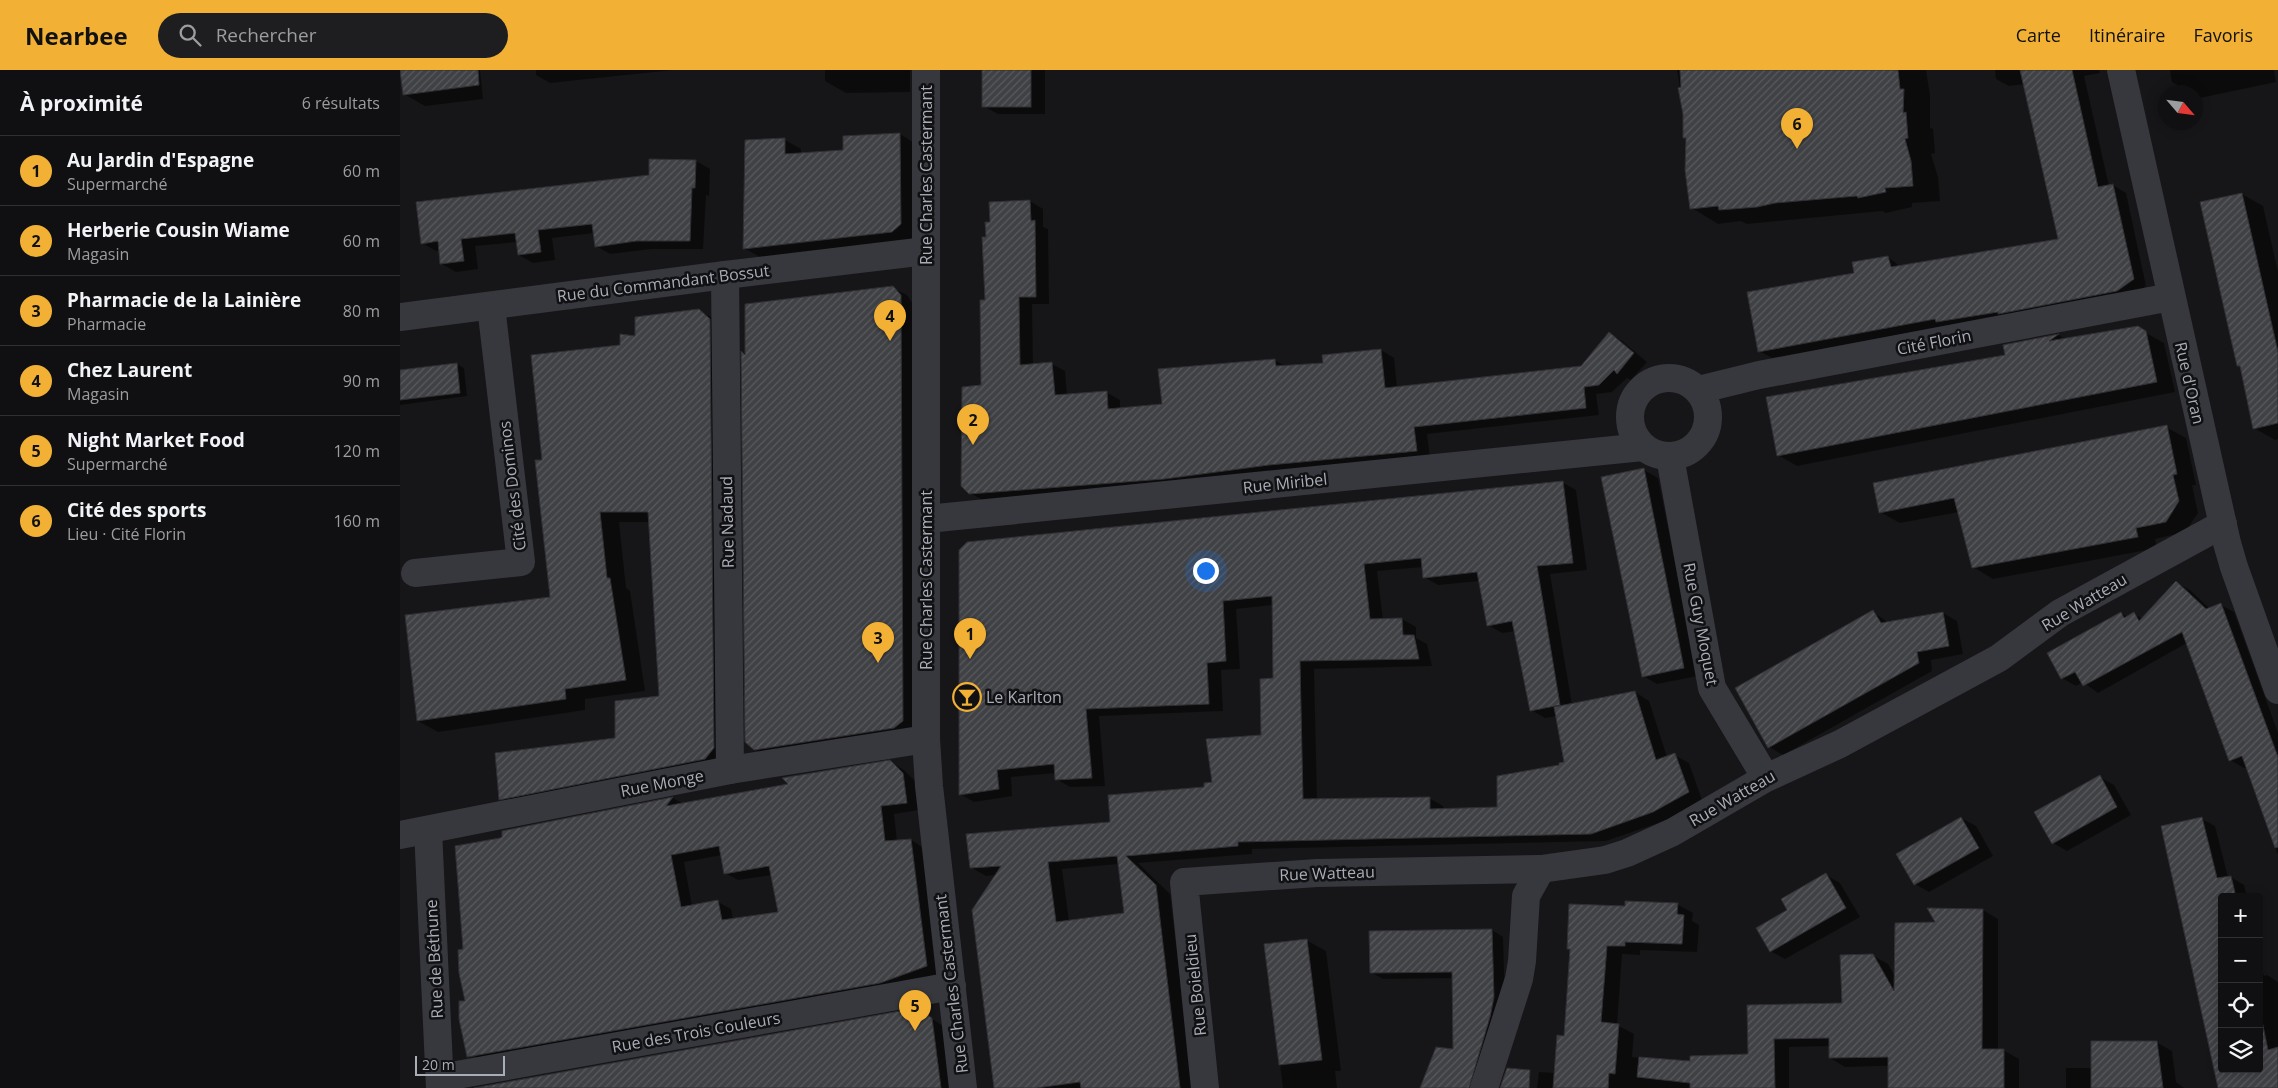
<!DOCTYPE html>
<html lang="fr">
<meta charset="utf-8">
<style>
:root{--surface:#101012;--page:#1e1e20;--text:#f1f3f6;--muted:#9c9d9f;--line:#303032;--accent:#f2b134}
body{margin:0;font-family:"Open Sans",sans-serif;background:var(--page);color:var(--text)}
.controls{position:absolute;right:15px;bottom:15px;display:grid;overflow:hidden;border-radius:5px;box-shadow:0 2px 12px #0003}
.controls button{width:45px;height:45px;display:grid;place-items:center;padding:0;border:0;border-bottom:1px solid var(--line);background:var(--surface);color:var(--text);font:25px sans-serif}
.compass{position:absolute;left:1758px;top:15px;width:45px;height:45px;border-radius:50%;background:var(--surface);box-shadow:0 2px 12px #0003;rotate:118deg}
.scale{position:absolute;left:15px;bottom:12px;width:90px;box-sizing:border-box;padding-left:5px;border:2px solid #a8adb8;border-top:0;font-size:14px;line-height:18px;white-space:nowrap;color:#a8adb8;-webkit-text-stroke:4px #111113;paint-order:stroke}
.you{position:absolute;left:805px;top:500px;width:18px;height:18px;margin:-12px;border:4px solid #fff;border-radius:50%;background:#1a73e8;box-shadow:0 0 0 8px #1a73e833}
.badge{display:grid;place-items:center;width:32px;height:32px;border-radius:50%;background:var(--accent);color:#111;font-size:16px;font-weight:700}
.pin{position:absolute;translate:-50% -41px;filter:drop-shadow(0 1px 2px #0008)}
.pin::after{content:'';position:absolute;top:26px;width:18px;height:15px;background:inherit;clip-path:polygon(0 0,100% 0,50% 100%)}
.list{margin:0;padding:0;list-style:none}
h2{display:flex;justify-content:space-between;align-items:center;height:65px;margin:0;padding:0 20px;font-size:21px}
h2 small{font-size:16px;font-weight:400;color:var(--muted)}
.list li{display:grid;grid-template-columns:32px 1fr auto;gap:15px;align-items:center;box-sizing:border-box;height:70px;padding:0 20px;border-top:1px solid var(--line)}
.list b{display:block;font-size:19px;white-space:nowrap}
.list p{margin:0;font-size:16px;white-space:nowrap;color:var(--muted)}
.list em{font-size:16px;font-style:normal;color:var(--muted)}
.icon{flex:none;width:28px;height:28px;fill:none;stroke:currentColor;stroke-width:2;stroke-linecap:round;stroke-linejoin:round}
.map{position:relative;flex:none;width:1878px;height:1018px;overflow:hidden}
header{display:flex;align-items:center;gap:30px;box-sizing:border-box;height:70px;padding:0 25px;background:var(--accent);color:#111}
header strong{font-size:24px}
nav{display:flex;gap:28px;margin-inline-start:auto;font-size:18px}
.search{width:350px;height:45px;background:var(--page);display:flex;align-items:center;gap:12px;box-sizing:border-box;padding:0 18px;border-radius:28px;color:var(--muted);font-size:19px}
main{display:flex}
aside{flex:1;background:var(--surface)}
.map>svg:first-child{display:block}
.shadow{fill:#0007;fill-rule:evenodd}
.building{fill:url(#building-hatch);stroke:#303034;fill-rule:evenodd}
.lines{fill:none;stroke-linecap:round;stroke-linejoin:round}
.minor{stroke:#37383d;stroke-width:28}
.labels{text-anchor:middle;stroke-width:5;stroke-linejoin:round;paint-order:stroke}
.street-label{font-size:16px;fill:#a8adb8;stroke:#111113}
.poi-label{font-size:16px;fill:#a8adb8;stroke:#111113;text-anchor:start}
</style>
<header>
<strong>Nearbee</strong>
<div class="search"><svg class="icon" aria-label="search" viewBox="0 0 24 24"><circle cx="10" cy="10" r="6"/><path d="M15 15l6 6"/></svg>Rechercher</div>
<nav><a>Carte</a><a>Itinéraire</a><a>Favoris</a></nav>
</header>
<main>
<aside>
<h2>À proximité<small>6 résultats</small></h2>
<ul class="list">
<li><span class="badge">1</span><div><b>Au Jardin d'Espagne</b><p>Supermarché</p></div><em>60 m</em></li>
<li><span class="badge">2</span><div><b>Herberie Cousin Wiame</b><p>Magasin</p></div><em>60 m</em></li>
<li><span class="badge">3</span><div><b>Pharmacie de la Lainière</b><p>Pharmacie</p></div><em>80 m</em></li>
<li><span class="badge">4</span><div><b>Chez Laurent</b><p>Magasin</p></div><em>90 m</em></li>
<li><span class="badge">5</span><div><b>Night Market Food</b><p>Supermarché</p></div><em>120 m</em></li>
<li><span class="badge">6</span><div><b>Cité des sports</b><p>Lieu · Cité Florin</p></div><em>160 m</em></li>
</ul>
</aside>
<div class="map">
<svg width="1878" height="1018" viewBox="0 0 1878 1018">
<defs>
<pattern id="building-hatch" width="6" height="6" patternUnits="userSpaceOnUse" patternTransform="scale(1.25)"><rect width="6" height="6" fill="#404145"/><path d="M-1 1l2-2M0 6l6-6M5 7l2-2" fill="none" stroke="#595a5e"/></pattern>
</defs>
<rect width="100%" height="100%" fill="#161618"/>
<g class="shadow">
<path d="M 1,0 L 80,0 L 83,29 L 25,36 L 4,24 Z"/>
<path d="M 136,0 L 273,0 L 150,13 L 136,5 Z"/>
<path d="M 425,0 L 510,0 L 510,22 L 446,23 L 425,11 Z"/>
<path d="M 583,0 L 645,0 L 645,44 L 598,44 L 583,36 Z"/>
<path d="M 1277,0 L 1526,0 L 1530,25 L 1530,58 L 1533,59 L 1535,83 L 1531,84 L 1538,107 L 1540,131 L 1512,133 L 1512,137 L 1486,143 L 1482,141 L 1347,154 L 1341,151 L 1318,154 L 1292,138 L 1287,69 L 1284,67 L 1284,44 Z"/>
<path d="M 1595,0 L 1699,0 L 1700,3 L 1684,6 L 1709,116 L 1713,115 L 1726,123 L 1746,216 L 1730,228 L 1546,256 L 1372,288 L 1359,281 L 1455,204 L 1488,187 L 1501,197 L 1660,170 L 1625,14 L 1609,16 L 1596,9 Z"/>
<path d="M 1770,0 L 1874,0 L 1876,12 L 1800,28 L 1796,25 L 1796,22 L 1791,22 L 1772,12 Z"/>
<path d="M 500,64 L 516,74 L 516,163 L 509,171 L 360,187 L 344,178 L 385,70 L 401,79 L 401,84 L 444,82 Z"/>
<path d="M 296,91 L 310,99 L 309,126 L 306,125 L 303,179 L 251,179 L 210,184 L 196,176 L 194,163 L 152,168 L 155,190 L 133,193 L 119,185 L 117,172 L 75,176 L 78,199 L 56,202 L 42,194 L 40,181 L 36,181 L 22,173 Z"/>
<path d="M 1842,124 L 1863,136 L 1878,202 L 1878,369 L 1875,370 L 1854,358 L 1842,298 L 1838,295 Z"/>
<path d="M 630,131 L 643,139 L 643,157 L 648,159 L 649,234 L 632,234 L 633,295 L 652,294 L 665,301 L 667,325 L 706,322 L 720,330 L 720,339 L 763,335 L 875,290 L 886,297 L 924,294 L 981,280 L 994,288 L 997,318 L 1182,297 L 1209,263 L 1222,271 L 1247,292 L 1231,310 L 1227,308 L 1212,322 L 1196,324 L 1199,345 L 1027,364 L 1030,388 L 584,431 L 570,423 L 582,316 L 587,168 L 591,153 Z"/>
<path d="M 493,218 L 507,225 L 513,234 L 516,658 L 368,687 L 355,679 L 343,283 L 347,285 Z"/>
<path d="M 299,240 L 319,252 L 334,690 L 120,740 L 100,729 L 216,670 L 260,628 L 250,452 L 219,452 L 226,518 L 230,521 L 245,621 L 185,629 L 185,640 L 38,662 L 18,651 L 151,528 L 144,391 L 221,276 L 237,267 Z"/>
<path d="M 1737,258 L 1764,273 L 1775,322 L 1397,396 L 1378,385 L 1606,286 L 1605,276 L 1659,265 L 1666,270 Z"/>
<path d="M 57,294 L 64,298 L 67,326 L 0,335 L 0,301 Z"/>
<path d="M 1766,357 L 1786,368 L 1796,415 L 1792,415 L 1798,443 L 1785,462 L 1755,469 L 1757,478 L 1593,509 L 1573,497 L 1559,442 L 1500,453 L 1480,442 Z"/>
<path d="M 1244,400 L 1258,408 L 1298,606 L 1257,614 L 1243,606 Z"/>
<path d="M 1162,412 L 1176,420 L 1187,500 L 1150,504 L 1172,635 L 1235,622 L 1249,631 L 1267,687 L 1274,685 L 1289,693 L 1302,730 L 1267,750 L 1206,771 L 852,779 L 852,784 L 738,793 L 770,824 L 793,1018 L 595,1018 L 596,805 L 586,806 L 572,798 L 711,753 L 813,714 L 862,666 L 875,610 L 873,535 L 836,539 L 840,599 L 821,600 L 823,641 L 699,646 L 705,716 L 670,717 L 656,709 L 656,703 L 611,707 L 612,726 L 574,732 L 560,724 L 560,480 ZM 1023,497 L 1024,507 L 1038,515 L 1080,511 L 1088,555 L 1102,563 L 1116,561 L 1131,640 L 1145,648 L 1157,646 L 1166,693 L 1099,738 L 1044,740 L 1043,736 L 1029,728 L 917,730 L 914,599 L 1032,596 L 1027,574 L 1016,568 L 1016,557 L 1002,549 L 983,550 L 977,501 ZM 719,794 L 726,845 L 669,851 L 662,799 Z"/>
<path d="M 1777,513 L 1790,520 L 1810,539 L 1821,535 L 1834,542 L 1878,663 L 1878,785 L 1847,697 L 1844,698 L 1830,690 L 1787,573 L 1698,623 L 1683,612 L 1676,616 L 1662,608 L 1648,584 L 1721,543 L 1728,547 L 1734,544 L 1743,549 Z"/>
<path d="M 1473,542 L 1489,553 L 1543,543 L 1557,551 L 1563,584 L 1531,590 L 1532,601 L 1383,685 L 1369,677 Z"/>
<path d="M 490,692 L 504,700 L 516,712 L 519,740 L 494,744 L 497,771 L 511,770 L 524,778 L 540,903 L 494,920 L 80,989 L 67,981 L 65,880 L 103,768 L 103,762 L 273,728 L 283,734 L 390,714 ZM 322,785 L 325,803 L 338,810 L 372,805 L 379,843 L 333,849 L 331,839 L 318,832 L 292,836 L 284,792 Z"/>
<path d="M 1700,707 L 1714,715 L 1731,745 L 1667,781 L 1653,773 Z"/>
<path d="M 1561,748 L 1576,756 L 1593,786 L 1529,822 L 1515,814 Z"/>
<path d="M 1802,749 L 1815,756 L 1828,807 L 1831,807 L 1844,815 L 1847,827 L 1822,827 L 1822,999 L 1859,999 L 1859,888 L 1864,906 L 1867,905 L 1878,912 L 1878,1018 L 1818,1018 L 1762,757 Z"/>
<path d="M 1426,805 L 1440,813 L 1460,847 L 1385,889 L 1370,881 L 1389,840 Z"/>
<path d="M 1277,834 L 1293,843 L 1292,851 L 1299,855 L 1297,882 L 1240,880 L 1240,885 L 1222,884 L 1217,955 L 1234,964 L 1232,987 L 1291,992 L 1349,985 L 1348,936 L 1443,934 L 1472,885 L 1488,894 L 1496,908 L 1537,853 L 1583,840 L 1598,849 L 1598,981 L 1603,980 L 1619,989 L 1619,1018 L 1521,1018 L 1513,995 L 1445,997 L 1430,988 L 1430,976 L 1389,977 L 1389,1018 L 1137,1018 L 1139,1002 L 1155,1003 L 1165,967 L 1171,880 L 1168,878 L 1226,837 Z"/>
<path d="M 1092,860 L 1103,867 L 1105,934 L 1081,1018 L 1021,1018 L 1054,980 L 1053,908 L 983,909 L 972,903 Z"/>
<path d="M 906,870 L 926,881 L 941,1001 L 935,1001 L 937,1018 L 883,1018 L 865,875 Z"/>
<path d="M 530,947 L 544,957 L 552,1018 L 80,1018 Z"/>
<path d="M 1756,972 L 1772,981 L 1776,1012 L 1784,1018 L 1666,1018 L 1666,998 L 1692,998 Z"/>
</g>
<g class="building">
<path d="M 0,0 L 78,0 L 79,15 L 3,25 Z"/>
<rect x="582" y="0" width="49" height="37"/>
<path d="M 1280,0 L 1498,0 L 1500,19 L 1504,19 L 1503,43 L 1506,42 L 1508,68 L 1505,69 L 1511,91 L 1513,116 L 1485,118 L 1486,122 L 1458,128 L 1457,126 L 1375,133 L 1357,137 L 1319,140 L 1318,136 L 1290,139 L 1285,100 L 1286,68 L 1283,68 L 1283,44 L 1278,18 L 1281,17 Z"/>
<path d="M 1620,0 L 1672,0 L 1698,117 L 1713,114 L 1734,209 L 1717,221 L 1598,244 L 1598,242 L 1536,252 L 1535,249 L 1358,282 L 1347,222 L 1454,203 L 1452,192 L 1488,186 L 1491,197 L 1658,169 Z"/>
<path d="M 500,63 L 501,154 L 492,162 L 343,179 L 345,70 L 385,68 L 385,84 L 443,80 L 443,66 Z"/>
<path d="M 249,89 L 296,90 L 295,118 L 292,118 L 290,171 L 236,171 L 195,177 L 192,154 L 138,160 L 141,182 L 118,185 L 115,163 L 61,169 L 64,191 L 40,194 L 38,171 L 21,174 L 16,132 L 249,105 Z"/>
<path d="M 1842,123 L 1878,282 L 1878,353 L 1853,359 L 1840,296 L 1837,296 L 1800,132 Z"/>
<path d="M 630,130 L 631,151 L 635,150 L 636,227 L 619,227 L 620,295 L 652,292 L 655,325 L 707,321 L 708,339 L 762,334 L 758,299 L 875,289 L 876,296 L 923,293 L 922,285 L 981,279 L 985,318 L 1181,296 L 1209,262 L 1234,283 L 1217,304 L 1214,300 L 1199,315 L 1184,317 L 1186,338 L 1014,357 L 1017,381 L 869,395 L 764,409 L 569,424 L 561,416 L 562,317 L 581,315 L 580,230 L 585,230 L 582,167 L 586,167 L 585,152 L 590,152 L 589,132 Z"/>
<path d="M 493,216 L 501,225 L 503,651 L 494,658 L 354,680 L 345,672 L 341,281 L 345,285 L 345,234 Z"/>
<path d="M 299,239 L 310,249 L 314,678 L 305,689 L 99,730 L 95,683 L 215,668 L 215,631 L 259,626 L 248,442 L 200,442 L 207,508 L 210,508 L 226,610 L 165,619 L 166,629 L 17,651 L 5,545 L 150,527 L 135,390 L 142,390 L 131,285 L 220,275 L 220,264 L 235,266 L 235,247 Z"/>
<path d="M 1738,256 L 1746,261 L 1757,312 L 1377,386 L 1366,327 L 1605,285 L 1603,275 L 1659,264 L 1649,271 Z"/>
<path d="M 57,293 L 60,323 L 0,330 L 0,300 Z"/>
<path d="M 1767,355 L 1777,404 L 1773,405 L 1779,431 L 1766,452 L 1736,458 L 1738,467 L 1572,498 L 1554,428 L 1479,443 L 1473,413 Z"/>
<path d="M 1244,398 L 1284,598 L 1242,607 L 1201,407 Z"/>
<path d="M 1163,411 L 1173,493 L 1137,496 L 1160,635 L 1130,641 L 1112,551 L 1087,556 L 1077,502 L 1023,508 L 1021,488 L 964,494 L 970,549 L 1002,548 L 1003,565 L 1014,565 L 1019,589 L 900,591 L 903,729 L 1030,727 L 1030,739 L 1097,737 L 1097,706 L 1159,695 L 1159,693 L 1164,692 L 1154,637 L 1235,621 L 1256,690 L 1275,683 L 1289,722 L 1253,742 L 1191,764 L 838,772 L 838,776 L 726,786 L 756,815 L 780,1018 L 681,1018 L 680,1012 L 636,1018 L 594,1018 L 572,840 L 601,796 L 570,798 L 566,764 L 710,752 L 708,725 L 804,717 L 804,713 L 812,712 L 806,669 L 861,665 L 860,609 L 873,608 L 872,526 L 823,531 L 826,591 L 807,593 L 809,634 L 686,639 L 692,708 L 655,710 L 654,694 L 597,700 L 599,719 L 559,725 L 559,480 L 567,472 ZM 717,786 L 724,843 L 656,852 L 648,792 Z"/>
<path d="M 1776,511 L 1806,539 L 1821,533 L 1878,687 L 1878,777 L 1875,778 L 1842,686 L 1829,691 L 1782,562 L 1683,616 L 1675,602 L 1661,609 L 1647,583 L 1721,542 L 1724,548 L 1734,542 L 1739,551 Z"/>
<path d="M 1473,540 L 1481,553 L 1543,542 L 1549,576 L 1517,582 L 1519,593 L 1368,678 L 1335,618 Z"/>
<path d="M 490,690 L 503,703 L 507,733 L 481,736 L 485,771 L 511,769 L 527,896 L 480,913 L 67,987 L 59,949 L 59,931 L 65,931 L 59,903 L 58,880 L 63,879 L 55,776 L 100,768 L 102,767 L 102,761 L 273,727 L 266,736 L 388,714 L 382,708 ZM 319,776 L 324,804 L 369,796 L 378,842 L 322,850 L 318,830 L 281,837 L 271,785 Z"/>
<path d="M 1700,705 L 1717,737 L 1652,774 L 1634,742 Z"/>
<path d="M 1561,747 L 1579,778 L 1514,815 L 1496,784 Z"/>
<path d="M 1802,747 L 1817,808 L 1831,806 L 1836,827 L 1822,827 L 1822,999 L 1859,999 L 1859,936 L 1868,980 L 1878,977 L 1878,1018 L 1818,1018 L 1761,756 Z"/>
<path d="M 1426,803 L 1446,838 L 1370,882 L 1356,858 L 1387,840 L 1381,829 Z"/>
<path d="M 1225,831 L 1278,833 L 1277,844 L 1284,845 L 1282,874 L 1225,872 L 1225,876 L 1207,876 L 1201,952 L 1219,954 L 1215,1004 L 1209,1003 L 1208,1018 L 1153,1018 L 1157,965 L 1164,966 L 1170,879 L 1167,879 L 1169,834 L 1225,836 Z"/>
<path d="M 1527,838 L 1583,839 L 1582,979 L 1604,979 L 1604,1018 L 1488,1018 L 1488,987 L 1429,988 L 1429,968 L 1374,969 L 1375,1018 L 1290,1018 L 1290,1013 L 1237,1007 L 1239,987 L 1290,991 L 1290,986 L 1348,984 L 1347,935 L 1442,933 L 1440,885 L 1473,884 L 1494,921 L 1495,853 L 1535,852 Z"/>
<path d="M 1092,859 L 1094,927 L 1090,947 L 1069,1018 L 1020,1018 L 1036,977 L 1053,979 L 1052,902 L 970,903 L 969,861 Z"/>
<path d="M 907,869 L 922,990 L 879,995 L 864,874 Z"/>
<path d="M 517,938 L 532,948 L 541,1018 L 74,1018 Z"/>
<path d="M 1691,971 L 1757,971 L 1763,1018 L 1691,1018 Z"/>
<path d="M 1107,998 L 1130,1000 L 1129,1018 L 1100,1018 Z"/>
</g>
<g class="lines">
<g class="minor">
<path d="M 526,0 L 526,669 L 529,716 L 563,1018"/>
<path d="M 1721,0 L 1827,473 L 1834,497 L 1878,620"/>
<path d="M 325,205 L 330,700"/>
<path d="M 0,247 L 325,205 L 526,181"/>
<circle cx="1269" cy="347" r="39"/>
<path d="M 1298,320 L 1359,305 L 1771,227"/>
<path d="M 1270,387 L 1312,618 L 1366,708"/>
<path d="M 527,449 L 1243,377"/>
<path d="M 15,503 L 121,492 L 91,236"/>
<path d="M 28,760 L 40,1018"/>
<path d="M 0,765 L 330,700 L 526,669"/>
<path d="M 40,1008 L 552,916"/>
<path d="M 805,1018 L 784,812 L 917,803 L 1141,799 L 1205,790 L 1227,783 L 1273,762 L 1366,708 L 1440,674 L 1599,588 L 1660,543 L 1823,454"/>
<path d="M 1084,1018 L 1119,909 L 1122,891 L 1126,826 L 1141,799"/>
</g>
</g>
<defs>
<symbol id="bar-ring" viewBox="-11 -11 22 22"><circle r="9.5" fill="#111113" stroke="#f2b134" stroke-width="1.5"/><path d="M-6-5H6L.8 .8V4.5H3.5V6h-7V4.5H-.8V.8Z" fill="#f2b134"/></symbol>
</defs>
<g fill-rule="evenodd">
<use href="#bar-ring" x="551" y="611" width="32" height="32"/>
</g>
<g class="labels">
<g class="street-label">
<text transform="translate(526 105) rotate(-90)" y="6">Rue Charles Castermant</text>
<text transform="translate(263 213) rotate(-7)" y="6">Rue du Commandant Bossut</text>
<text transform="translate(1534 272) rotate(-11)" y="6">Cité Florin</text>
<text transform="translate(1790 313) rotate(77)" y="6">Rue d'Oran</text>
<text transform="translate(885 413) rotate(-6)" y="6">Rue Miribel</text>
<text transform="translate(112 416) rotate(-97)" y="6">Cité des Dominos</text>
<text transform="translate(327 452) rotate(-91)" y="6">Rue Nadaud</text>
<text transform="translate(526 510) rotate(-90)" y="6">Rue Charles Castermant</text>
<text transform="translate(1684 532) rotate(-31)" y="6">Rue Watteau</text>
<text transform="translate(1301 554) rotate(79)" y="6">Rue Guy Moquet</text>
<text transform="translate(262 713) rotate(-11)" y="6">Rue Monge</text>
<text transform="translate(1332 728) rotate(-30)" y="6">Rue Watteau</text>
<text transform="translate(927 803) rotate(-2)" y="6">Rue Watteau</text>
<text transform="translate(34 889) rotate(-93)" y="6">Rue de Béthune</text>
<text transform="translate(551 914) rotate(-97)" y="6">Rue Charles Castermant</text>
<text transform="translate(795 915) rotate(-96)" y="6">Rue Boieldieu</text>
<text transform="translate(296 962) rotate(-10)" y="6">Rue des Trois Couleurs</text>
</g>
<g class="poi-label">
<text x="586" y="633">Le Karlton</text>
</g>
</g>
</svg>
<div class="controls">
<button>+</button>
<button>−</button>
<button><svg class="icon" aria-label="locate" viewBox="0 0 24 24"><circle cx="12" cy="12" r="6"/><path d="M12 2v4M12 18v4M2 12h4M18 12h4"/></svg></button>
<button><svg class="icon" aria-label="layers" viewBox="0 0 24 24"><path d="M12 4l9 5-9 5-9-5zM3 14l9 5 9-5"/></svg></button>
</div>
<svg class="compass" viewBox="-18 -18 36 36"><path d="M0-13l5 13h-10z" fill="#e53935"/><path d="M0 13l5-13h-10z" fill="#9c9d9f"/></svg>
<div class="scale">20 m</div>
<div class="you"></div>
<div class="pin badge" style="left:570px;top:589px">1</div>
<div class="pin badge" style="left:573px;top:375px">2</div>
<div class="pin badge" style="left:478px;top:593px">3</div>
<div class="pin badge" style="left:490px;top:271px">4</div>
<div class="pin badge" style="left:515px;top:961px">5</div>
<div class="pin badge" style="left:1397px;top:79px">6</div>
</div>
</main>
